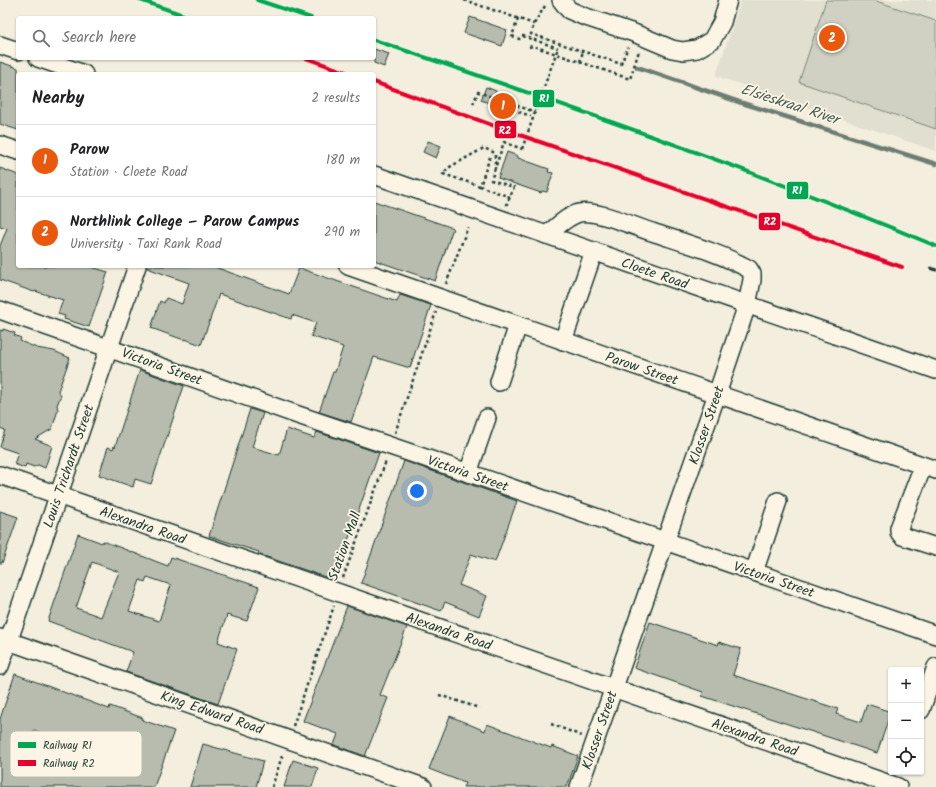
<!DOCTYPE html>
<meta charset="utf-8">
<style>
:root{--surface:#fff;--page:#f6f6f6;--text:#202124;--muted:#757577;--line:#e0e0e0;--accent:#ea580c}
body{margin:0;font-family:Kalam,sans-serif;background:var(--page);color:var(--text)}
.controls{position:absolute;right:12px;bottom:12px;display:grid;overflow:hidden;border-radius:4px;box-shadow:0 1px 3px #0004}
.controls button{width:36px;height:36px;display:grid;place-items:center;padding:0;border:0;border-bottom:1px solid var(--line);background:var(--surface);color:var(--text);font:20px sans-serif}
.you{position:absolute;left:417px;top:491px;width:14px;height:14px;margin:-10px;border:3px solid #fff;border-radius:50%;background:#1a73e8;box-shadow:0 0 0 6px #1a73e833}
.badge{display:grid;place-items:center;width:26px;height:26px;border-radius:50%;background:var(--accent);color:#fff;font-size:13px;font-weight:700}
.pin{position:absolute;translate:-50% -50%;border:2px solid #fff;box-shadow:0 1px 4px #0006}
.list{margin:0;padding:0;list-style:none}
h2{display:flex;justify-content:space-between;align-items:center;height:52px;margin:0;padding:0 16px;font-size:17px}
h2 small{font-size:13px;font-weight:400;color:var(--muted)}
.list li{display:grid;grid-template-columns:26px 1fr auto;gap:12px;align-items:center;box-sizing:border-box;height:72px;padding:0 16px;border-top:1px solid var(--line)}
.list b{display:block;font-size:15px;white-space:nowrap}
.list p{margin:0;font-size:13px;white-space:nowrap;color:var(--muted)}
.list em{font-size:13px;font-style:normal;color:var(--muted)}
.icon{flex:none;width:22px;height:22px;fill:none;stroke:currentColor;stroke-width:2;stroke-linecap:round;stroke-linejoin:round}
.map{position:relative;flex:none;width:936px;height:787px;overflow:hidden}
.search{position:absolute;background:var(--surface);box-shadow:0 1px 3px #0004;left:16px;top:16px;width:360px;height:44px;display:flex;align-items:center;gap:10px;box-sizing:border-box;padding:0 14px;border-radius:4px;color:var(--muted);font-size:15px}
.panel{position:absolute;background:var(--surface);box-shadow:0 1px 3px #0004;left:16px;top:72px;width:360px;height:196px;border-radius:4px}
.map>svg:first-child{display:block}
.built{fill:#e1dfd0}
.green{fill:#d0d1c2;stroke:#78877b}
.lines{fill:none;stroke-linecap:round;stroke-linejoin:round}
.stream{stroke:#6c7d72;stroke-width:4.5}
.building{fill:#b8bcae;stroke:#1f3d34;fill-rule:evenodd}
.minor-casing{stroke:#1f3d34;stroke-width:20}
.path{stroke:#1f3d34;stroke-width:2.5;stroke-dasharray:3 3;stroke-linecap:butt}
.minor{stroke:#fcf5e5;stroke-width:17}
.rail{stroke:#1f3d34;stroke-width:3}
.path-bridge{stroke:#1f3d34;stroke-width:2.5;stroke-dasharray:3 3;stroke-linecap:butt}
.rail-1-casing{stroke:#fcf5e5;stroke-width:7}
.rail-2-casing{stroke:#fcf5e5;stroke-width:7}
.rail-1{stroke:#00a651;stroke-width:4}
.rail-2{stroke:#e4002b;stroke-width:4}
.labels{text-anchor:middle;stroke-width:3.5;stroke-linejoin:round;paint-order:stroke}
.street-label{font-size:14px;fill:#1f3d34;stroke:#fcf5e5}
.water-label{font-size:15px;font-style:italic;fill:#465d53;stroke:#fcf5e5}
.key{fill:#fcf5e5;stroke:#babeb0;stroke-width:1}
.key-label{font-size:11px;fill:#1f3d34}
.line-badge{stroke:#fcf5e5;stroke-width:1.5}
.badge-label{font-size:11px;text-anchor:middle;font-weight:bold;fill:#fff}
</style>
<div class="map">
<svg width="936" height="787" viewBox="0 0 936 787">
<rect width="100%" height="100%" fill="#f3eede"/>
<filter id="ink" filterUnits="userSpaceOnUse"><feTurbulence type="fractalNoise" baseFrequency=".025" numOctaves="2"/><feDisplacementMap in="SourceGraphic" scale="8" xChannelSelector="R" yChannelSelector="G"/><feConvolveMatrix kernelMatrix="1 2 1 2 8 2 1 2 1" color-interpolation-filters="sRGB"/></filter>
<g filter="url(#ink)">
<path class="built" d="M 741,0 L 936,0 L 936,151 L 716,76 Z"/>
<path class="green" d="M 826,0 L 873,0 L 936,21 L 936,129 L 799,82 Z"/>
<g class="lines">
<path class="stream" d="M 637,67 L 739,102 L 936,164"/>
</g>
<g class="building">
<path d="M 470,17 L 507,30 L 502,46 L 464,33 Z"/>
<path d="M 374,49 L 389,54 L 384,67 L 374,63 Z"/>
<path d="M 0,62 L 18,68 L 18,130 L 0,124 Z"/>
<path d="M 486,87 L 496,91 L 492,104 L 481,100 Z"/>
<path d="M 428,141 L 441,146 L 436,158 L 423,152 Z"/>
<path d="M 507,152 L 518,156 L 518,158 L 549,169 L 548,172 L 553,173 L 547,192 L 542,191 L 541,193 L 498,178 Z"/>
<path d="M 0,168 L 18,175 L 18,266 L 88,266 L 108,272 L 89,327 L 64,319 L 65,316 L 58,314 L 63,300 L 35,291 L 34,292 L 0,280 L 0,246 L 7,228 L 0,226 Z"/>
<path d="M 374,201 L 453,228 L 435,281 L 374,260 Z"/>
<path d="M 147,266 L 212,266 L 289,294 L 299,268 L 397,302 L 400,295 L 431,305 L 410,368 L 374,357 L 351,422 L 319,412 L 333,372 L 335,372 L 343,347 L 311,336 L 316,323 L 292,315 L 291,319 L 219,294 L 201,345 L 185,339 L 184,340 L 151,328 L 160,301 L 164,303 L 166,298 L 182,304 L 189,283 L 147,268 Z"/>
<path d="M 3,329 L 15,333 L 14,335 L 21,338 L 20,341 L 37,348 L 54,351 L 70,358 L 58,391 L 61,395 L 57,405 L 58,410 L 52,429 L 35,439 L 52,446 L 45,468 L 38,465 L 34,467 L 26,464 L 25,468 L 14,464 L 18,453 L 0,447 L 5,430 L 0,428 L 0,330 L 3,331 Z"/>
<path d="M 140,370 L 184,386 L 151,484 L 135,479 L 133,487 L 99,475 L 108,447 L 113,449 L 114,446 L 115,447 Z"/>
<path d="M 250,409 L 263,413 L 252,447 L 279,455 L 287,429 L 314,438 L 317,432 L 379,453 L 334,580 L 258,554 L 259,552 L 209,536 Z"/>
<path d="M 404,461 L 517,501 L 495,562 L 471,554 L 459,585 L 487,596 L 479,616 L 445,602 L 441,611 L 361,583 Z"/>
<path d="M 0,511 L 18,517 L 2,563 L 0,563 Z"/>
<path d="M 78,534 L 102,543 L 103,541 L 168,566 L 171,557 L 259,587 L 247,621 L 227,615 L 218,642 L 237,649 L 218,704 L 126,672 L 133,652 L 48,621 ZM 92,562 L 119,572 L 101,617 L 76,608 ZM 147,577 L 171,585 L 159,621 L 129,611 L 140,580 L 145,582 Z"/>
<path d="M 347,606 L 407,627 L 380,695 L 388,698 L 365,756 L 334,745 L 338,734 L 303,721 Z"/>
<path d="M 650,622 L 718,645 L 719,642 L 741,649 L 733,675 L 838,709 L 836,714 L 861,722 L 867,704 L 891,712 L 877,753 L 702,696 L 703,692 L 634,668 Z"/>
<path d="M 15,674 L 109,709 L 110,706 L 143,718 L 142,720 L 174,731 L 154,787 L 0,787 L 0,719 ZM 34,730 L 70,742 L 58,777 L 15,762 L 23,739 L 30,741 Z"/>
<path d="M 450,716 L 485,731 L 487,724 L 551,748 L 552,746 L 578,756 L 567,787 L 463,787 L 465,783 L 429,769 Z"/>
<path d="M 203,744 L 263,761 L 256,787 L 190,787 Z"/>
<path d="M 293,760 L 318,768 L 312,787 L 284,787 Z"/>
</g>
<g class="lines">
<defs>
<g id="minor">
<path d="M 561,0 L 569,10 L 583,16 L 634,33 L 672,49 L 683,51 L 697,49 L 712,40 L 722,22 L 728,0"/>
<path d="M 0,45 L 18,51"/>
<path d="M 38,58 L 84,74"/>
<path d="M 0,145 L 18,151"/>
<path d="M 374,175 L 936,370"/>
<path d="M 546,235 C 556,228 567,216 579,213 C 596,209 635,227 652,232 C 685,243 718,252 749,269 L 752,274 L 752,280 L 747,305 L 717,394 L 579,787"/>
<path d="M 348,266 L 936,470"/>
<path d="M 0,310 L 298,415 L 408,452 L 936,635"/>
<path d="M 563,341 L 594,251"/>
<path d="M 499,382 L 518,325"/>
<path d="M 923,466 L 899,528 L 899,532 L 902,536 L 936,547"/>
<path d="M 468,473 L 487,418"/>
<path d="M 0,475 L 898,787"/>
<path d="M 754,572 L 778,501"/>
<path d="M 0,638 L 423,787"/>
<path d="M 0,666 L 137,266"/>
<path d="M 921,710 L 936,667"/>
</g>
</defs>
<use href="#minor" class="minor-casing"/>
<g class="path">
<path d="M 464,0 L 534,24"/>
<path d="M 545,6 L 534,24 L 531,34 L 621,64 L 628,47"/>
<path d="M 518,19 L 512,36 L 519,39 L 523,36 L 558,48"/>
<path d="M 529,47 L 533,46 L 580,62 L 583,51"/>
<path d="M 580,62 L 630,79 L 639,51"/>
<path d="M 473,104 L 478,92 L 535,112"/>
<path d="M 507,108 L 531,116"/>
<path d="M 490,157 L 480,186 L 510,197"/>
<path d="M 480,186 L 443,174 L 448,168 L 484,148 L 495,153 L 495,168"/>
<path d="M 505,204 L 507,204 L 514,187 L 491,180 L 504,142 L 522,149"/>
<path d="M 446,284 L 468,227"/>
<path d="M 395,433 L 436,312"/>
<path d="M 343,578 L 386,461"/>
<path d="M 439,695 L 479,708"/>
<path d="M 551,724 L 582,736"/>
<path d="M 293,726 L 334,606"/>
<path d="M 272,787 L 283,753"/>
</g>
<use href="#minor" class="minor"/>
<path class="rail" d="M 931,268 L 936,270"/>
<path class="path-bridge" d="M 522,149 L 558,48"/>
<defs>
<g id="rail-1">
<path d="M 140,0 L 192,18"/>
<path d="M 257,0 L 311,18"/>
<path d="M 374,40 C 563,104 752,169 936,246"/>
</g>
<g id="rail-2">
<path d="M 306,58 L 351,74"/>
<path d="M 374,82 L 517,134 L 902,267"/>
</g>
</defs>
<use href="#rail-1" class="rail-1-casing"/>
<use href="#rail-2" class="rail-2-casing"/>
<use href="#rail-1" class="rail-1"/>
<use href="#rail-2" class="rail-2"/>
</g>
</g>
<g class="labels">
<g class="street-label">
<text transform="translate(655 273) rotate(19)" y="5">Cloete Road</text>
<text transform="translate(162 366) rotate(20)" y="5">Victoria Street</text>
<text transform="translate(642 368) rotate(19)" y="5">Parow Street</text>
<text transform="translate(706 425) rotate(-71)" y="5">Klosser Street</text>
<text transform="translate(68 466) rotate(-71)" y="5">Louis Trichardt Street</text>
<text transform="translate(468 473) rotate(19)" y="5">Victoria Street</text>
<text transform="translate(143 525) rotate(19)" y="5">Alexandra Road</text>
<text transform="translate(344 546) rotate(-70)" y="5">Station Mall</text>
<text transform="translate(774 579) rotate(19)" y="5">Victoria Street</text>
<text transform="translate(449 631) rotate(19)" y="5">Alexandra Road</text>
<text transform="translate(212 712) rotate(19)" y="5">King Edward Road</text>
<text transform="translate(599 730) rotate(-71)" y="5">Klosser Street</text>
<text transform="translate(755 737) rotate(19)" y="5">Alexandra Road</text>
</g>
<g class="water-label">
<text transform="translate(790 104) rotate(18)" y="5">Elsieskraal River</text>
</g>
</g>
<rect x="10" y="731" width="132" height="46" rx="6" class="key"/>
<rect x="18" y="742" width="18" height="6" fill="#00a651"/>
<rect x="18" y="760" width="18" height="6" fill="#e4002b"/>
<g class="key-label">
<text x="43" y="749">Railway R1</text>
<text x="43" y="767">Railway R2</text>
</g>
<g class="line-badge">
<rect x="532" y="89" width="23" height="19" rx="4" fill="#00a651"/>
<rect x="494" y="120" width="23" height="19" rx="4" fill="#e4002b"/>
<rect x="786" y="181" width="23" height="19" rx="4" fill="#00a651"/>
<rect x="758" y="212" width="23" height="19" rx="4" fill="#e4002b"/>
</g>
<g class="badge-label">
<text x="544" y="102">R1</text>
<text x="505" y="134">R2</text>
<text x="797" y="194">R1</text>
<text x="770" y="225">R2</text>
</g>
</svg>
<div class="controls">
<button>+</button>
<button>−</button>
<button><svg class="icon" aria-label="locate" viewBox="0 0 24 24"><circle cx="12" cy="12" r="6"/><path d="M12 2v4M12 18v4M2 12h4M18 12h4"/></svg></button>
</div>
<div class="you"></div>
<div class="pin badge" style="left:503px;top:106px">1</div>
<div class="pin badge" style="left:832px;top:38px">2</div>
<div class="search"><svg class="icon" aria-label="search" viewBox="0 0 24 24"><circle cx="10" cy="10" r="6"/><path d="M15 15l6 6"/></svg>Search here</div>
<section class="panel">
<h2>Nearby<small>2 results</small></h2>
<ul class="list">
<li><span class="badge">1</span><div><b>Parow</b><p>Station · Cloete Road</p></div><em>180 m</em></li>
<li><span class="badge">2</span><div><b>Northlink College – Parow Campus</b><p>University · Taxi Rank Road</p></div><em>290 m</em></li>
</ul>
</section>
</div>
